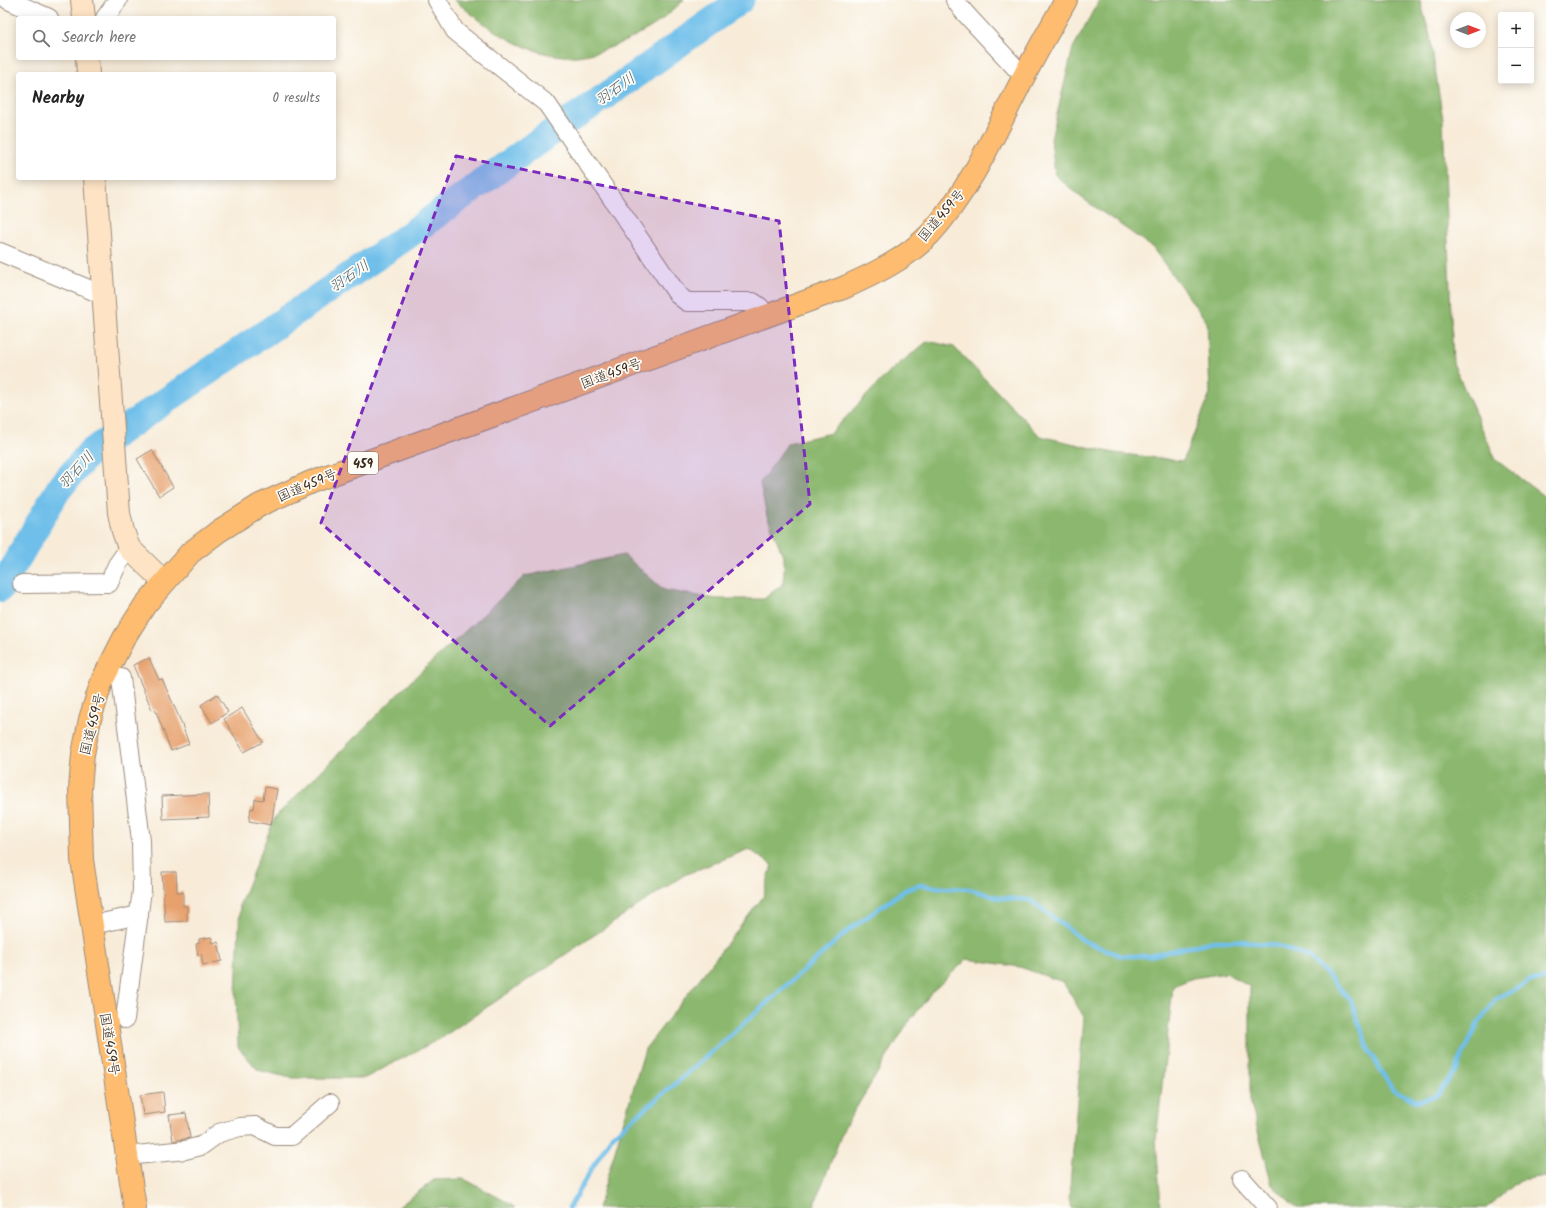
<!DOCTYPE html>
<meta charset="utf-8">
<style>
:root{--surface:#fff;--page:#f2f2f2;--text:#222;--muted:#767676;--line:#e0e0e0}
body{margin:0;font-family:Kalam,"Klee One",sans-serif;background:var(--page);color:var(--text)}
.controls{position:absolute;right:12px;top:12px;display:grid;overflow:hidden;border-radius:4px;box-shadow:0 2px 10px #0003}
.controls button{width:36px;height:36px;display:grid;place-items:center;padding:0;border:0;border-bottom:1px solid var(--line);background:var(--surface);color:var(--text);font:20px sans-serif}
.compass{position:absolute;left:1450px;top:12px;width:36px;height:36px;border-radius:50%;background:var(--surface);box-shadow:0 2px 10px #0003;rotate:90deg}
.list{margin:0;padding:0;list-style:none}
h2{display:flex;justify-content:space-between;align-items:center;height:52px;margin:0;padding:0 16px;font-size:17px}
h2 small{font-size:13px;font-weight:400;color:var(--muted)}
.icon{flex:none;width:22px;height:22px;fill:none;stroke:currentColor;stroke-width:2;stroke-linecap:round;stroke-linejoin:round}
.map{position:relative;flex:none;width:1546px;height:1208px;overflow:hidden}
.search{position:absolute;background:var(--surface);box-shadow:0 2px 10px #0003;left:16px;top:16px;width:320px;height:44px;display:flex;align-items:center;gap:10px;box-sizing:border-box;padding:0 14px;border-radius:4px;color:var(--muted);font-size:15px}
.panel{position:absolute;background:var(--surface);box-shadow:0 2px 10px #0003;left:16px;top:72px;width:320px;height:108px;border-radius:4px}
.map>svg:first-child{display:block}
.forest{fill:#8bb76e;stroke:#637046}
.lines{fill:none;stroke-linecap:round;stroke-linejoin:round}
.stream{stroke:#6fbfea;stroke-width:4.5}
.river{stroke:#6fbfea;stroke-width:27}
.building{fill:#e7a16d}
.street-casing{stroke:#9a8b7c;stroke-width:20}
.secondary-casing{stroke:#9a8b7c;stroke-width:24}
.highway-casing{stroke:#9a8b7c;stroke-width:24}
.street{stroke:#fff;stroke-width:18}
.secondary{stroke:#fee4c5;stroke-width:22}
.highway{stroke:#fdbc6f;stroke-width:22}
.marked{fill:#7b2cbf;fill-opacity:0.2;stroke:#7b2cbf;stroke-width:3;stroke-dasharray:8 5;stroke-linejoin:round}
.labels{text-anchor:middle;stroke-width:3.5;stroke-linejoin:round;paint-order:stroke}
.shield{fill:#fdfcf7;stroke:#75695f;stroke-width:1}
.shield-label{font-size:13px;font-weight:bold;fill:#3b2a1e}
.street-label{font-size:14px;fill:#3b2a1e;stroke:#fdfcf7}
.water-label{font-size:15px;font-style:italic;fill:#4d5e65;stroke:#fdfcf7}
</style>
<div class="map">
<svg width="1546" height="1208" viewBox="0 0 1546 1208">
<rect width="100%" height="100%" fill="#fdfcf7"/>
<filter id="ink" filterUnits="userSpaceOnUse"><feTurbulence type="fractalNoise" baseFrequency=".025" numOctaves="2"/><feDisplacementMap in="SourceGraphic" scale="8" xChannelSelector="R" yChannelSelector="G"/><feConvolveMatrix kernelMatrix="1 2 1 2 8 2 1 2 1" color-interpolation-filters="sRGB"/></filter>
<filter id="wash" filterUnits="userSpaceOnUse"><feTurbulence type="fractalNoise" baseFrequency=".012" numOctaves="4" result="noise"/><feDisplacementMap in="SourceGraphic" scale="16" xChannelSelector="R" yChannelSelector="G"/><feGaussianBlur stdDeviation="0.9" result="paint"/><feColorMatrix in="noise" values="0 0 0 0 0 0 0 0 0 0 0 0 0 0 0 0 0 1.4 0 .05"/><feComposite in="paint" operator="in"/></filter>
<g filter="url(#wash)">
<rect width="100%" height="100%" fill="#f8ecd9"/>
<g class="forest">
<path d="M 454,0 L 684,0 C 675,8 666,17 656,24 C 631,40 593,59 563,56 C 545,55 526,48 511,40 C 490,30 472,14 454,0 Z"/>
<path d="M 1099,0 L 1420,0 L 1430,36 L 1443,120 L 1453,363 L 1496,460 L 1546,498 L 1546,1176 L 1520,1180 L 1486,1208 L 1297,1208 L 1272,1185 L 1250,1100 L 1250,987 L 1226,973 L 1193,978 L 1173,986 L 1156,1140 L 1161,1208 L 1071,1208 L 1069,1198 L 1084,1017 L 1063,982 L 1020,967 L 967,959 L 933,991 L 907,1024 L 844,1128 L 813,1208 L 598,1208 L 645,1049 L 763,897 L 772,865 L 749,849 L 684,875 L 441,1038 L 365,1078 L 291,1078 L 258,1070 L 238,1047 L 236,993 L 240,904 L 275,817 L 410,682 L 525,576 L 624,555 L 664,590 L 716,599 L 764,599 L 784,583 L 784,558 L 767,516 L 760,483 L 788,443 L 831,433 L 889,372 L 928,341 L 954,347 L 1040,436 L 1114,453 L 1183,461 L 1210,394 L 1207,322 L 1152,247 L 1082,198 L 1055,175 L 1051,139 L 1073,48 Z"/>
<path d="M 464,1179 L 509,1203 L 515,1208 L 397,1208 L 434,1180 Z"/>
</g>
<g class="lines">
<path class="stream" d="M 569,1208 L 592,1168 L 612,1136 L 681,1079 L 850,929 L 905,890 L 920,885 L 943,888 L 969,889 L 1000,898 L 1030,900 L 1084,941 L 1121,956 L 1149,956 L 1214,941 L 1241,941 L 1279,946 L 1309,958 L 1327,974 L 1351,1001 L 1369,1051 L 1392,1089 L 1416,1101 L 1436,1096 L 1454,1074 L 1478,1023 L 1496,999 L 1530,981 L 1546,979"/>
<path class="river" d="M 0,589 L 58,490 L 89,453 L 406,237 L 539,141 L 610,93 L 741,0"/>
</g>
<g id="blocks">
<g class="building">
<path d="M 152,450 L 173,487 L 159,496 L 137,459 Z"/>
<path d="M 149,658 L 159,680 L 162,679 L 179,717 L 189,744 L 171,751 L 155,709 L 152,710 L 133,665 Z"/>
<path d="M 217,694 L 228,712 L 212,723 L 201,705 Z"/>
<path d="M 242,708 L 263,742 L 244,752 L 224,719 Z"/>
<path d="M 265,787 L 277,789 L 271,825 L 249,821 L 251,808 L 254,809 L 255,799 L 263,800 Z"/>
<path d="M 208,794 L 209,817 L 163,819 L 162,796 Z"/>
<path d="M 162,872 L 176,872 L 177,892 L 183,892 L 183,906 L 187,906 L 187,921 L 165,922 Z"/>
<path d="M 211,937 L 213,943 L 218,942 L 222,961 L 203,965 L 201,954 L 198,955 L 196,944 L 199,943 L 199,939 Z"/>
<path d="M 163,1092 L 165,1112 L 143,1115 L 140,1095 Z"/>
<path d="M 186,1113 L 190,1138 L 173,1141 L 169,1115 Z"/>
</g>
</g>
</g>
<g filter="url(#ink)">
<use href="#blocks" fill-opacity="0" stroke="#9a8b7c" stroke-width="1"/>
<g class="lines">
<defs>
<g id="street">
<path d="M 8,0 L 49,18"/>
<path d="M 437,0 L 455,31 L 547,104 L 678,295 L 687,302 L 753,302 L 760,307 L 766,316"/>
<path d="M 955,0 L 964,12 L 1024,77"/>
<path d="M 105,18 L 118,0"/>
<path d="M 0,252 L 103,295"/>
<path d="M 22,584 L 109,583 L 117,565 L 129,548"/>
<path d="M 121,678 L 141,841 L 142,890 L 125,1019"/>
<path d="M 92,925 L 139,915"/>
<path d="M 127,1156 L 185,1150 L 201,1146 L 219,1133 L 240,1127 L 255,1126 L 275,1136 L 292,1136 L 330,1103"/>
<path d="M 1242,1179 L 1268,1208"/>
</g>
<g id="secondary">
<path d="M 82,0 L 84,18"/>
<path d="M 87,58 L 88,74"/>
<path d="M 95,178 L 119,513 L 123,531 L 129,548 L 164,582"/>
</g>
<path id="highway" d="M 135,1208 L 82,860 L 80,789 L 83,754 L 90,719 L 102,681 L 124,638 L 145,605 L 190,553 L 219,531 L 260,505 L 311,482 L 843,288 C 874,274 906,259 930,234 C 969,191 992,139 1018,88 C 1033,58 1050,29 1066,0"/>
</defs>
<use href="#street" class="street-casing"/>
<use href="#secondary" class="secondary-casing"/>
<use href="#highway" class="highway-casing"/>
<use href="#street" class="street"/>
<use href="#secondary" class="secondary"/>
<use href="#highway" class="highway"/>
</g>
</g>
<path class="marked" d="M 456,156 L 779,221 L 810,504 L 550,726 L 321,523 Z"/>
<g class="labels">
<rect class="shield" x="348" y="452" width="30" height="22" rx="3"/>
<g class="shield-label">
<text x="363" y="468">459</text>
</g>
<g class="street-label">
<text transform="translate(941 215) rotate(-50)" y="5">国道459号</text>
<text transform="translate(611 373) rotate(-20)" y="5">国道459号</text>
<text transform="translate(307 485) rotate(-23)" y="5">国道459号</text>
<text transform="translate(92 724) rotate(-76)" y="5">国道459号</text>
<text transform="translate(110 1044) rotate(81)" y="5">国道459号</text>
</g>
<g class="water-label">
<text transform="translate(615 89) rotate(-35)" y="5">羽石川</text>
<text transform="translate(349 276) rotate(-34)" y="5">羽石川</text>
<text transform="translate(76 470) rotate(-47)" y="5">羽石川</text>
</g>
</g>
</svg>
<div class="controls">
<button>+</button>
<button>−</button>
</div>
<svg class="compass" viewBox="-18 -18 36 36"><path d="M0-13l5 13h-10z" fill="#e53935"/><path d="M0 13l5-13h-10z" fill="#767676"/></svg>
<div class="search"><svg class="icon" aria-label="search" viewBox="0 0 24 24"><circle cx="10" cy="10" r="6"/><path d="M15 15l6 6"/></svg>Search here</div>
<section class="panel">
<h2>Nearby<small>0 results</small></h2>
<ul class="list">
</ul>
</section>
</div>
